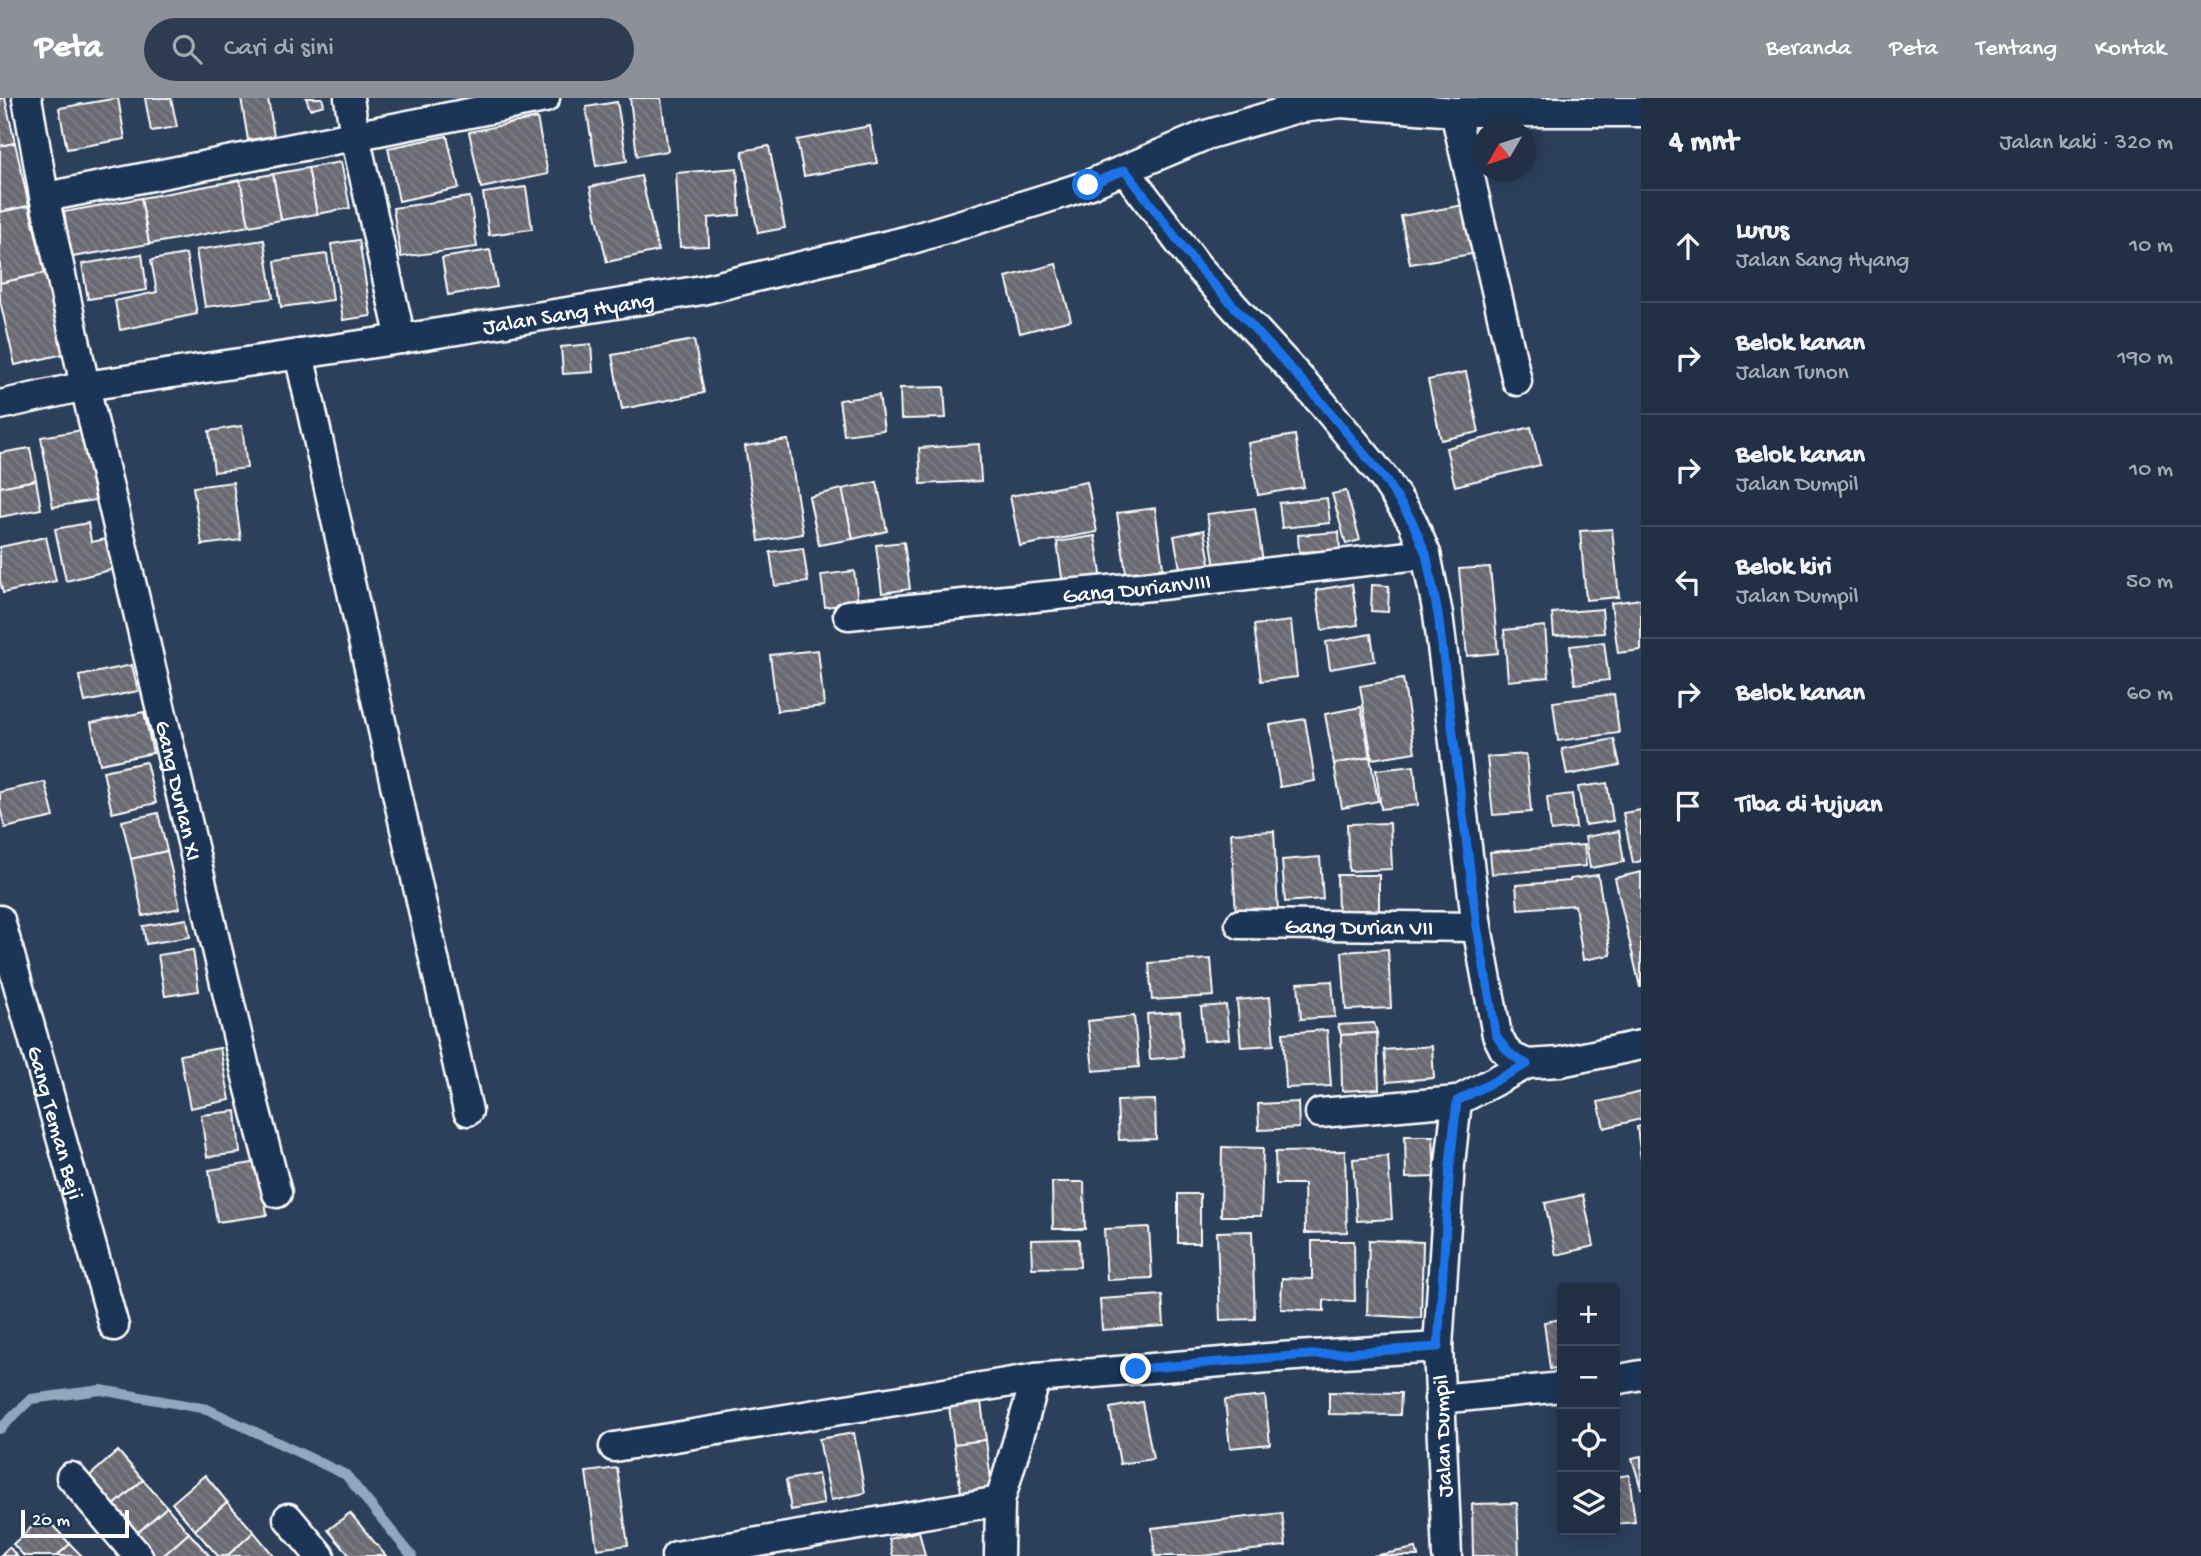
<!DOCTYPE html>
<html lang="id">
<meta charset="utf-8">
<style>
:root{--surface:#213045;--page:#2d3c50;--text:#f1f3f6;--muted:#a2a9b3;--line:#3e4b5e;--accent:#8c9099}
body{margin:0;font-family:"Gochi Hand",sans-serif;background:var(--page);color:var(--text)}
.controls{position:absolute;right:21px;bottom:21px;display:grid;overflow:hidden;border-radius:7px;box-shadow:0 4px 18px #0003}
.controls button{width:63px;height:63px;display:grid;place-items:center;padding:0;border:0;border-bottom:2px solid var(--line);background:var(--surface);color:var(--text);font:35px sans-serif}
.compass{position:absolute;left:1473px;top:21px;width:63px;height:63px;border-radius:50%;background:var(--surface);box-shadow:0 4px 18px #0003;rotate:231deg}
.scale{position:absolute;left:21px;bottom:18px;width:108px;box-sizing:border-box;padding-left:7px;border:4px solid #fff;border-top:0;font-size:19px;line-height:24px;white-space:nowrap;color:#fff;-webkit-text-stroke:5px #1d3557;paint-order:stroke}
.stop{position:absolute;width:21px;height:21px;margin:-16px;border:5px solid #1a73e8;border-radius:50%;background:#fff}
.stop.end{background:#1a73e8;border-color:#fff;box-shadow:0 2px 7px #0008}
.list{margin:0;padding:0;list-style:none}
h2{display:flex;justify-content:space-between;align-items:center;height:91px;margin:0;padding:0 28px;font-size:30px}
h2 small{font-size:23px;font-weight:400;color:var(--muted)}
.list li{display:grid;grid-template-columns:46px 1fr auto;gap:21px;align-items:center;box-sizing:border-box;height:112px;padding:0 28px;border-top:2px solid var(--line)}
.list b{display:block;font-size:26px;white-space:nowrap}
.list p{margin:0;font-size:23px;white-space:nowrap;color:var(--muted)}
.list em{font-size:23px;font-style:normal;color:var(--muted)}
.icon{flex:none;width:38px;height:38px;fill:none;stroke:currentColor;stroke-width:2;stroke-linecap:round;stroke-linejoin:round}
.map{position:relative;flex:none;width:1641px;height:1458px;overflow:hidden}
header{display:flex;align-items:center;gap:42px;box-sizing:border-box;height:98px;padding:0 35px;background:var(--accent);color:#fff}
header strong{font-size:33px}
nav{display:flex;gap:38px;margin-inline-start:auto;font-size:24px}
.search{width:490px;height:63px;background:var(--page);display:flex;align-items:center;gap:18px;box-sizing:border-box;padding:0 24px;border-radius:38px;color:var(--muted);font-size:26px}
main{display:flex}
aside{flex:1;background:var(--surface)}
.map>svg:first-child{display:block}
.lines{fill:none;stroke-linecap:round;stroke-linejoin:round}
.stream{stroke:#91a7bb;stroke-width:10}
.building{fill:url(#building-back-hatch);stroke:#fff;stroke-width:2}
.street-casing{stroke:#fff;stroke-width:33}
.street{stroke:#1d3557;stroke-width:28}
.route{stroke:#1a73e8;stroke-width:9}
.labels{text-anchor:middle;stroke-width:5;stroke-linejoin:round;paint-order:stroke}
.street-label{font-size:23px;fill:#fff;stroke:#1d3557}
</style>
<header>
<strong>Peta</strong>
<div class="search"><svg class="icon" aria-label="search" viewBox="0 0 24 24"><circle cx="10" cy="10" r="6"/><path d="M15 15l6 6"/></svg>Cari di sini</div>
<nav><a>Beranda</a><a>Peta</a><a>Tentang</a><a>Kontak</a></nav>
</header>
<main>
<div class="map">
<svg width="1641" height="1458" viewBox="0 0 1641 1458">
<defs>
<pattern id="building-back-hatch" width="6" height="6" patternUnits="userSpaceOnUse" patternTransform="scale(1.75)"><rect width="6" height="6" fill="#696a72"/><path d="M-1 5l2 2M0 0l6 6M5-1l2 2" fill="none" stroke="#808087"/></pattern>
</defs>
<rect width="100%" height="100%" fill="#2c405c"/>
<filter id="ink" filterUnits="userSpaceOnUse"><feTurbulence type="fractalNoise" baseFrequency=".0143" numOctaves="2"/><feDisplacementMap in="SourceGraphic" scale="14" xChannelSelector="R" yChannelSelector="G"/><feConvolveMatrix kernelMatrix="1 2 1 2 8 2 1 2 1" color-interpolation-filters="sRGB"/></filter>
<g filter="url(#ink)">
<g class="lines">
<path class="stream" d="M 0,1331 L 31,1301 L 101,1292 L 207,1311 L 346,1377 L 412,1458"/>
</g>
<g class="building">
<path d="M 0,0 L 5,0 L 15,45 L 0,48 Z"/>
<path d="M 118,0 L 125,41 L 67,51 L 59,10 Z"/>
<path d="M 145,0 L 171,0 L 177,29 L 151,33 Z"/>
<path d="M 241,0 L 268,0 L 274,38 L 248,42 Z"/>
<path d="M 306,0 L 322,0 L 324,7 L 310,11 Z"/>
<path d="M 630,0 L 661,0 L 668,53 L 637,58 Z"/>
<path d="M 617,4 L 627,63 L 596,68 L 586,9 Z"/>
<path d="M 537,20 L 548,76 L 481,90 L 469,34 Z"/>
<path d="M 870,28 L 877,65 L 804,78 L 797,42 Z"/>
<path d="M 447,38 L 459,90 L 399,103 L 388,50 Z"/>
<path d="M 15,45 L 29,108 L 0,114 L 0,48 Z"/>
<path d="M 769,48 L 785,130 L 758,135 L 742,53 Z"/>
<path d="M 341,64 L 350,110 L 317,116 L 308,70 Z"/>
<path d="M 308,70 L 317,116 L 281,122 L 273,76 Z"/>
<path d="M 737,70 L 740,117 L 708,120 L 709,148 L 680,149 L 676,75 Z"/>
<path d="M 273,76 L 281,122 L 249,128 L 240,82 Z"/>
<path d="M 641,78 L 658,153 L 607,164 L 590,89 Z"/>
<path d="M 240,82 L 249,128 L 149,146 L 141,100 Z"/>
<path d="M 526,89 L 532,131 L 489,137 L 483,95 Z"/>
<path d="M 470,99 L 477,149 L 401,159 L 393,110 Z"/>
<path d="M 141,100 L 149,146 L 72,159 L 64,114 Z"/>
<path d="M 1470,106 L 1478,155 L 1410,166 L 1401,118 Z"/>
<path d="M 29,108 L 45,175 L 0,185 L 0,114 Z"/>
<path d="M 264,142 L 273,200 L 205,209 L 196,152 Z"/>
<path d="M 359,142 L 371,218 L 343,222 L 331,146 Z"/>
<path d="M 490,152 L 497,189 L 448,197 L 442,160 Z"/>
<path d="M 142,156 L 147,192 L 88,201 L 82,166 Z"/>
<path d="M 186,156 L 197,216 L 120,232 L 115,203 L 157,194 L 151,162 Z"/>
<path d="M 327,156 L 333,202 L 281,209 L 275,163 Z"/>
<path d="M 1056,166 L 1071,222 L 1020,235 L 1006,179 Z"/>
<path d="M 45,175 L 64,256 L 15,267 L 0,203 L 0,185 Z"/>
<path d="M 694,242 L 704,295 L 622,311 L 612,257 Z"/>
<path d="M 591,246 L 593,274 L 563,276 L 561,249 Z"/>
<path d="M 1466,274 L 1479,334 L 1441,342 L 1428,282 Z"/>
<path d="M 944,289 L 946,320 L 901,321 L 900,290 Z"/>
<path d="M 879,297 L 884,332 L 844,337 L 839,302 Z"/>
<path d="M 242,328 L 247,370 L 214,374 L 209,333 Z"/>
<path d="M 1531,329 L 1540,367 L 1455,388 L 1446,350 Z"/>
<path d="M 83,332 L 95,402 L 53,409 L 41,339 Z"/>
<path d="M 1295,337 L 1304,389 L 1258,397 L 1248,345 Z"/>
<path d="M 788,342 L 803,436 L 759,443 L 745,348 Z"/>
<path d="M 979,346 L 981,383 L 921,386 L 919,350 Z"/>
<path d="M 30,350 L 36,382 L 0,389 L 0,355 Z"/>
<path d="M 36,382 L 41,411 L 0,419 L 0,389 Z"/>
<path d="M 233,384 L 241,442 L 202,447 L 193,389 Z"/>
<path d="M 877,384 L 887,433 L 853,441 L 842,391 Z"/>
<path d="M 1087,384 L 1097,434 L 1020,448 L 1010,398 Z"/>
<path d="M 842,391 L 853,441 L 819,447 L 809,399 Z"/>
<path d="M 1346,393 L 1360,442 L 1346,446 L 1332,396 Z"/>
<path d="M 1327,400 L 1330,425 L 1282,430 L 1279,405 Z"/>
<path d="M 1155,410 L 1163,470 L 1126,475 L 1117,415 Z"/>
<path d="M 1255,410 L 1264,471 L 1216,477 L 1207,416 Z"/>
<path d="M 88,425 L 91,444 L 106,441 L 114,471 L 66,483 L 55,431 Z"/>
<path d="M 1612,431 L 1619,499 L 1586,502 L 1580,433 Z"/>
<path d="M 1204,432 L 1212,476 L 1182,481 L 1174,438 Z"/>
<path d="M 1339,434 L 1340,452 L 1299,454 L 1298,437 Z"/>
<path d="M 1095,438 L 1103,488 L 1064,494 L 1057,444 Z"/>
<path d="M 46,439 L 56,483 L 3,495 L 0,483 L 0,449 Z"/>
<path d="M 904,444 L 910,491 L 882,495 L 876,447 Z"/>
<path d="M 803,450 L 808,484 L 775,488 L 770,454 Z"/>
<path d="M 1490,469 L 1498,555 L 1467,558 L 1459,471 Z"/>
<path d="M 854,473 L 858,505 L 825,509 L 821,477 Z"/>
<path d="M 1352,486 L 1358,527 L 1322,532 L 1316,492 Z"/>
<path d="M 1372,487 L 1389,488 L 1388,514 L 1371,513 Z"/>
<path d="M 1641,501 L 1641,552 L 1618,555 L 1611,505 Z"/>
<path d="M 1602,511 L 1604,535 L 1554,538 L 1552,515 Z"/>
<path d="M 1291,523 L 1297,579 L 1261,583 L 1254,527 Z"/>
<path d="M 1545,528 L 1549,579 L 1508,583 L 1504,532 Z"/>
<path d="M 1371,536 L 1375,563 L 1330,571 L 1326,544 Z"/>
<path d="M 1604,544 L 1609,582 L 1575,586 L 1570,548 Z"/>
<path d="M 818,552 L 824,608 L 777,613 L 770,557 Z"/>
<path d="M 132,567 L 138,593 L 85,604 L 79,578 Z"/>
<path d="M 1403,581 L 1415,654 L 1372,661 L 1360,588 Z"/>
<path d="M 1614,596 L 1619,635 L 1558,643 L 1553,604 Z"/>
<path d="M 1361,609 L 1370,659 L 1334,666 L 1325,616 Z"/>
<path d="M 144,614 L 153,655 L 100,666 L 91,625 Z"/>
<path d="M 1305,621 L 1315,683 L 1280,689 L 1270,627 Z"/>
<path d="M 1614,641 L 1620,667 L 1567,677 L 1562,651 Z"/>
<path d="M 1526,656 L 1531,714 L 1493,717 L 1487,659 Z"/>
<path d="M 1370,659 L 1378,703 L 1342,710 L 1334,666 Z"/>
<path d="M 146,664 L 156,705 L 112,715 L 103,673 Z"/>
<path d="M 1414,668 L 1418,707 L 1381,711 L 1376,672 Z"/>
<path d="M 45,684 L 54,719 L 5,730 L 0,710 L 0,694 Z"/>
<path d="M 1607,685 L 1613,723 L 1585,727 L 1578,689 Z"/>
<path d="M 1572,696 L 1576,730 L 1551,733 L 1547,699 Z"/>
<path d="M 1641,712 L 1641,763 L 1633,765 L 1623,715 Z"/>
<path d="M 158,715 L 167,753 L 131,761 L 122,723 Z"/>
<path d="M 1390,725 L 1392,771 L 1349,773 L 1347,726 Z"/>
<path d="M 1274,733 L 1278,814 L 1236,816 L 1231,735 Z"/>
<path d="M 1619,733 L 1624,764 L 1590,770 L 1585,739 Z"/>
<path d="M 1584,747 L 1586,768 L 1492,776 L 1490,754 Z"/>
<path d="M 167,753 L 180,810 L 143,818 L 131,761 Z"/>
<path d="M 1320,759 L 1323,801 L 1285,804 L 1282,762 Z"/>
<path d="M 1641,774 L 1641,889 L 1640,889 L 1615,780 Z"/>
<path d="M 1337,777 L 1379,777 L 1379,818 L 1338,818 Z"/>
<path d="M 1598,777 L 1611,857 L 1583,862 L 1575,807 L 1518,811 L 1516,787 L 1570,783 L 1570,781 Z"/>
<path d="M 187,821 L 190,839 L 146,846 L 143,828 Z"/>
<path d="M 1388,851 L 1391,910 L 1346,912 L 1342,854 Z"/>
<path d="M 193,852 L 199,893 L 165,898 L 158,857 Z"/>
<path d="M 1211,861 L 1214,898 L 1152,902 L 1149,865 Z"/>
<path d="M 1332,883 L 1335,919 L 1301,921 L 1298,885 Z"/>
<path d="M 1270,899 L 1274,947 L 1241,949 L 1237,902 Z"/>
<path d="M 1226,907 L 1229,941 L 1204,943 L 1201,909 Z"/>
<path d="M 1180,914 L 1183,959 L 1150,961 L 1147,916 Z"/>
<path d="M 1134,918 L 1139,969 L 1093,973 L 1088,923 Z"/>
<path d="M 1374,925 L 1377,935 L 1341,937 L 1338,927 Z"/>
<path d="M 1327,932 L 1331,988 L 1286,990 L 1283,935 Z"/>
<path d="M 1377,935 L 1379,991 L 1342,993 L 1341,937 Z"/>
<path d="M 1432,948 L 1434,980 L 1387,984 L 1384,952 Z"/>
<path d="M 220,950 L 230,1002 L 190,1010 L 180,957 Z"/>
<path d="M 1641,994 L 1641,1021 L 1604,1030 L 1598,1004 Z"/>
<path d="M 1155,1002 L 1156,1041 L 1119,1042 L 1117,1003 Z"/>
<path d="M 1298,1004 L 1299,1030 L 1259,1032 L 1258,1006 Z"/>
<path d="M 236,1013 L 240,1055 L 207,1059 L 201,1017 Z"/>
<path d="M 1641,1028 L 1641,1061 L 1637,1029 Z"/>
<path d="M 1405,1038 L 1433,1038 L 1435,1079 L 1406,1080 Z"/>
<path d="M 1222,1049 L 1263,1050 L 1261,1118 L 1221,1118 Z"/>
<path d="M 1345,1053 L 1347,1134 L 1305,1135 L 1304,1086 L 1276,1086 L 1275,1054 Z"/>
<path d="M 1388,1058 L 1392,1121 L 1357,1123 L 1353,1061 Z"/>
<path d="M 259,1064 L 267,1117 L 217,1124 L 209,1072 Z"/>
<path d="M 1052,1084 L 1084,1084 L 1085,1131 L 1053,1131 Z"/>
<rect x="1178" y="1096" width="22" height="49"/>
<path d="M 1583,1097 L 1594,1148 L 1556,1157 L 1545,1105 Z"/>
<path d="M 1149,1129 L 1152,1180 L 1107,1182 L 1104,1131 Z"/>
<path d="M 1252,1133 L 1255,1221 L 1220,1222 L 1217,1134 Z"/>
<path d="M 1079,1141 L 1080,1169 L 1032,1170 L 1031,1142 Z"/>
<path d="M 1369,1142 L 1423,1144 L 1421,1220 L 1367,1217 Z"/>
<path d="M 1312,1143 L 1354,1143 L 1355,1203 L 1324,1202 L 1324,1213 L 1281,1211 L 1282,1180 L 1312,1181 Z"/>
<path d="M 1162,1197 L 1164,1228 L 1102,1232 L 1100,1201 Z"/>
<path d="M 1562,1221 L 1562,1269 L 1550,1271 L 1544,1224 Z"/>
<path d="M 1329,1294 L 1401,1295 L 1400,1317 L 1329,1316 Z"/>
<path d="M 1265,1298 L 1270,1346 L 1230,1350 L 1225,1302 Z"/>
<path d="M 981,1304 L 986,1342 L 954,1346 L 949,1308 Z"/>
<path d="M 1142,1304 L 1153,1361 L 1120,1366 L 1110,1310 Z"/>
<path d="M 854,1335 L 865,1395 L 831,1402 L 819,1341 Z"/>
<path d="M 986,1342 L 992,1391 L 961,1394 L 954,1346 Z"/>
<path d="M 118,1353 L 143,1382 L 111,1410 L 86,1381 Z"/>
<path d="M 1641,1358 L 1641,1391 L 1632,1360 Z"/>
<path d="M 617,1370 L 628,1447 L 597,1451 L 586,1374 Z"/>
<path d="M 818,1376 L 824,1406 L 791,1412 L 786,1382 Z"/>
<path d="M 205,1377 L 227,1404 L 195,1432 L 172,1405 Z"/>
<path d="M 1629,1377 L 1635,1424 L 1615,1426 L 1615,1379 Z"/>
<path d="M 143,1382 L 167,1409 L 135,1437 L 111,1410 Z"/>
<path d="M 227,1404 L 254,1434 L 227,1458 L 218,1458 L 195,1432 Z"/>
<path d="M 1517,1405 L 1519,1458 L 1473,1458 L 1472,1406 Z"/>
<path d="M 167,1409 L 189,1435 L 163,1458 L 153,1458 L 135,1437 Z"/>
<path d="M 350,1415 L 386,1458 L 350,1458 L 328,1432 Z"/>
<path d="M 1282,1415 L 1286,1448 L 1202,1458 L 1155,1458 L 1152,1430 Z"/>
<path d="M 44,1418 L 70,1446 L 57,1458 L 24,1458 L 13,1446 Z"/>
<path d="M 919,1433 L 925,1458 L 893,1458 L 889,1441 Z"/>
<path d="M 254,1434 L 274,1458 L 227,1458 Z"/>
<path d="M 189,1435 L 210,1458 L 163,1458 Z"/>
<path d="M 70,1446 L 82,1458 L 57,1458 Z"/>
<path d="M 9,1449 L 17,1458 L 0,1458 Z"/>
<path d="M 1416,1450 L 1418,1458 L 1373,1458 Z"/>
</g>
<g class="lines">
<defs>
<g id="street">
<path id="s1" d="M 27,0 L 44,98 L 85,288 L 248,983 L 277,1095"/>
<path d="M 349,0 L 355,38 L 401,241"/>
<path d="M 1455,14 L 1517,283"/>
<path d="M 1125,72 L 1197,168 L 1323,306 L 1384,380 L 1412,423 L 1426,456 L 1438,516 L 1477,829 L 1497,937 L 1504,951 L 1512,959 L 1527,966 L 1560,964 L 1641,947"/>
<path d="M 61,96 L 545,0"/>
<path d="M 299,256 L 468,1013"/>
<path id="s2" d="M 0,307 L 85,288 L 401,241 L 702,192 L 909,142 L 1038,103 L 1088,87 L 1206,37 L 1294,11 L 1341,5 L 1455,14 L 1641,14"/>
<path id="s3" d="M 848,517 L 1161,487 L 1426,456"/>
<path id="s4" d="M 0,822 L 114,1228"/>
<path id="s5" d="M 1240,826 L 1477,829"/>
<path d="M 1320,1015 L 1457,1003"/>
<path d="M 1615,1282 L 1641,1277"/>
<path d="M 1439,1301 L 1562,1289"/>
<path d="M 614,1349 L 1036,1280 L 1280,1259 L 1438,1249"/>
<path d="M 71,1379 L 138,1458"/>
<path d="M 288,1420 L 320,1458"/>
<path d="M 676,1458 L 1000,1403"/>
<path d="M 999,1458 L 1000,1403 L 1036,1280"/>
<path d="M 1447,1458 L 1438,1249 L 1450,1066 L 1457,1003 L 1527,966"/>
</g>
</defs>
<use href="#street" class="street-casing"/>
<use href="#street" class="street"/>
</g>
</g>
<g class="lines" filter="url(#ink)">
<path class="route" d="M 1088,87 L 1125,72 L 1197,168 L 1323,306 L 1384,380 L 1412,423 L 1426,456 L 1438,516 L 1477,828 L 1496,937 C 1505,952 1512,959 1527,966 L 1457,1003 L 1450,1066 L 1438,1249 L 1280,1259 L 1136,1271"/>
</g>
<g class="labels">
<g class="street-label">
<text dy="8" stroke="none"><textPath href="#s2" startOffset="576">Jalan Sang Hyang</textPath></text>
<text dy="8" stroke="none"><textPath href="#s3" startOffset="290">Gang DurianVIII</textPath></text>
<text dy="8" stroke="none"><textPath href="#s1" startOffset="709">Gang DurIan XI</textPath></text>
<text dy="8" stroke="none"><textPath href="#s5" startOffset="119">Gang Durian VII</textPath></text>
<text dy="8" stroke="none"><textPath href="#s4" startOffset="210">Gang Teman Beji</textPath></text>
<text transform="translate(1441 1338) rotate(-92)" y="8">Jalan Dumpil</text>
</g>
</g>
</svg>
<div class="controls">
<button>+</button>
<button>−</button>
<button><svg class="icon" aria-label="locate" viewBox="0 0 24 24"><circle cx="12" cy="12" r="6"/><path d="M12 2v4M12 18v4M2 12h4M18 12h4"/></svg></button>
<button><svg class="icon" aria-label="layers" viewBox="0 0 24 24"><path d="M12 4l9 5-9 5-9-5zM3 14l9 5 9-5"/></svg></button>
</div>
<svg class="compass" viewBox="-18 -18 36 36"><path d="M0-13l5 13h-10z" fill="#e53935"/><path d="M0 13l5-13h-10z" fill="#a2a9b3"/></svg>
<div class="scale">20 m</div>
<div class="stop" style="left:1088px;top:87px"></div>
<div class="stop end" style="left:1136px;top:1271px"></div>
</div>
<aside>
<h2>4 mnt<small>Jalan kaki · 320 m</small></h2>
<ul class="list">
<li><svg class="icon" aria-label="ahead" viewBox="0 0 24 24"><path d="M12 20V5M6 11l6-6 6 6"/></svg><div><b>Lurus</b><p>Jalan Sang Hyang</p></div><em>10 m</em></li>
<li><svg class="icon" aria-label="right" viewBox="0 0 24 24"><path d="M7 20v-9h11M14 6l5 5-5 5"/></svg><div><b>Belok kanan</b><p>Jalan Tunon</p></div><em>190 m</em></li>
<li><svg class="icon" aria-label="right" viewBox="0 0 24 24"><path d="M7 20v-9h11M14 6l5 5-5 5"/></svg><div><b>Belok kanan</b><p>Jalan Dumpil</p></div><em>10 m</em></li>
<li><svg class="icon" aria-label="left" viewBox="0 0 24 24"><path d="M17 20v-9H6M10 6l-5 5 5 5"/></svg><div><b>Belok kiri</b><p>Jalan Dumpil</p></div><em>50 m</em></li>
<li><svg class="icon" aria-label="right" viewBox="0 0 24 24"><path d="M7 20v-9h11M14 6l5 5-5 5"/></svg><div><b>Belok kanan</b></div><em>60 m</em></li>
<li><svg class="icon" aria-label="arrive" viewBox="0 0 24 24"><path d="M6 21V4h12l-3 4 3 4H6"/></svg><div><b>Tiba di tujuan</b></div></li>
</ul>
</aside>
</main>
